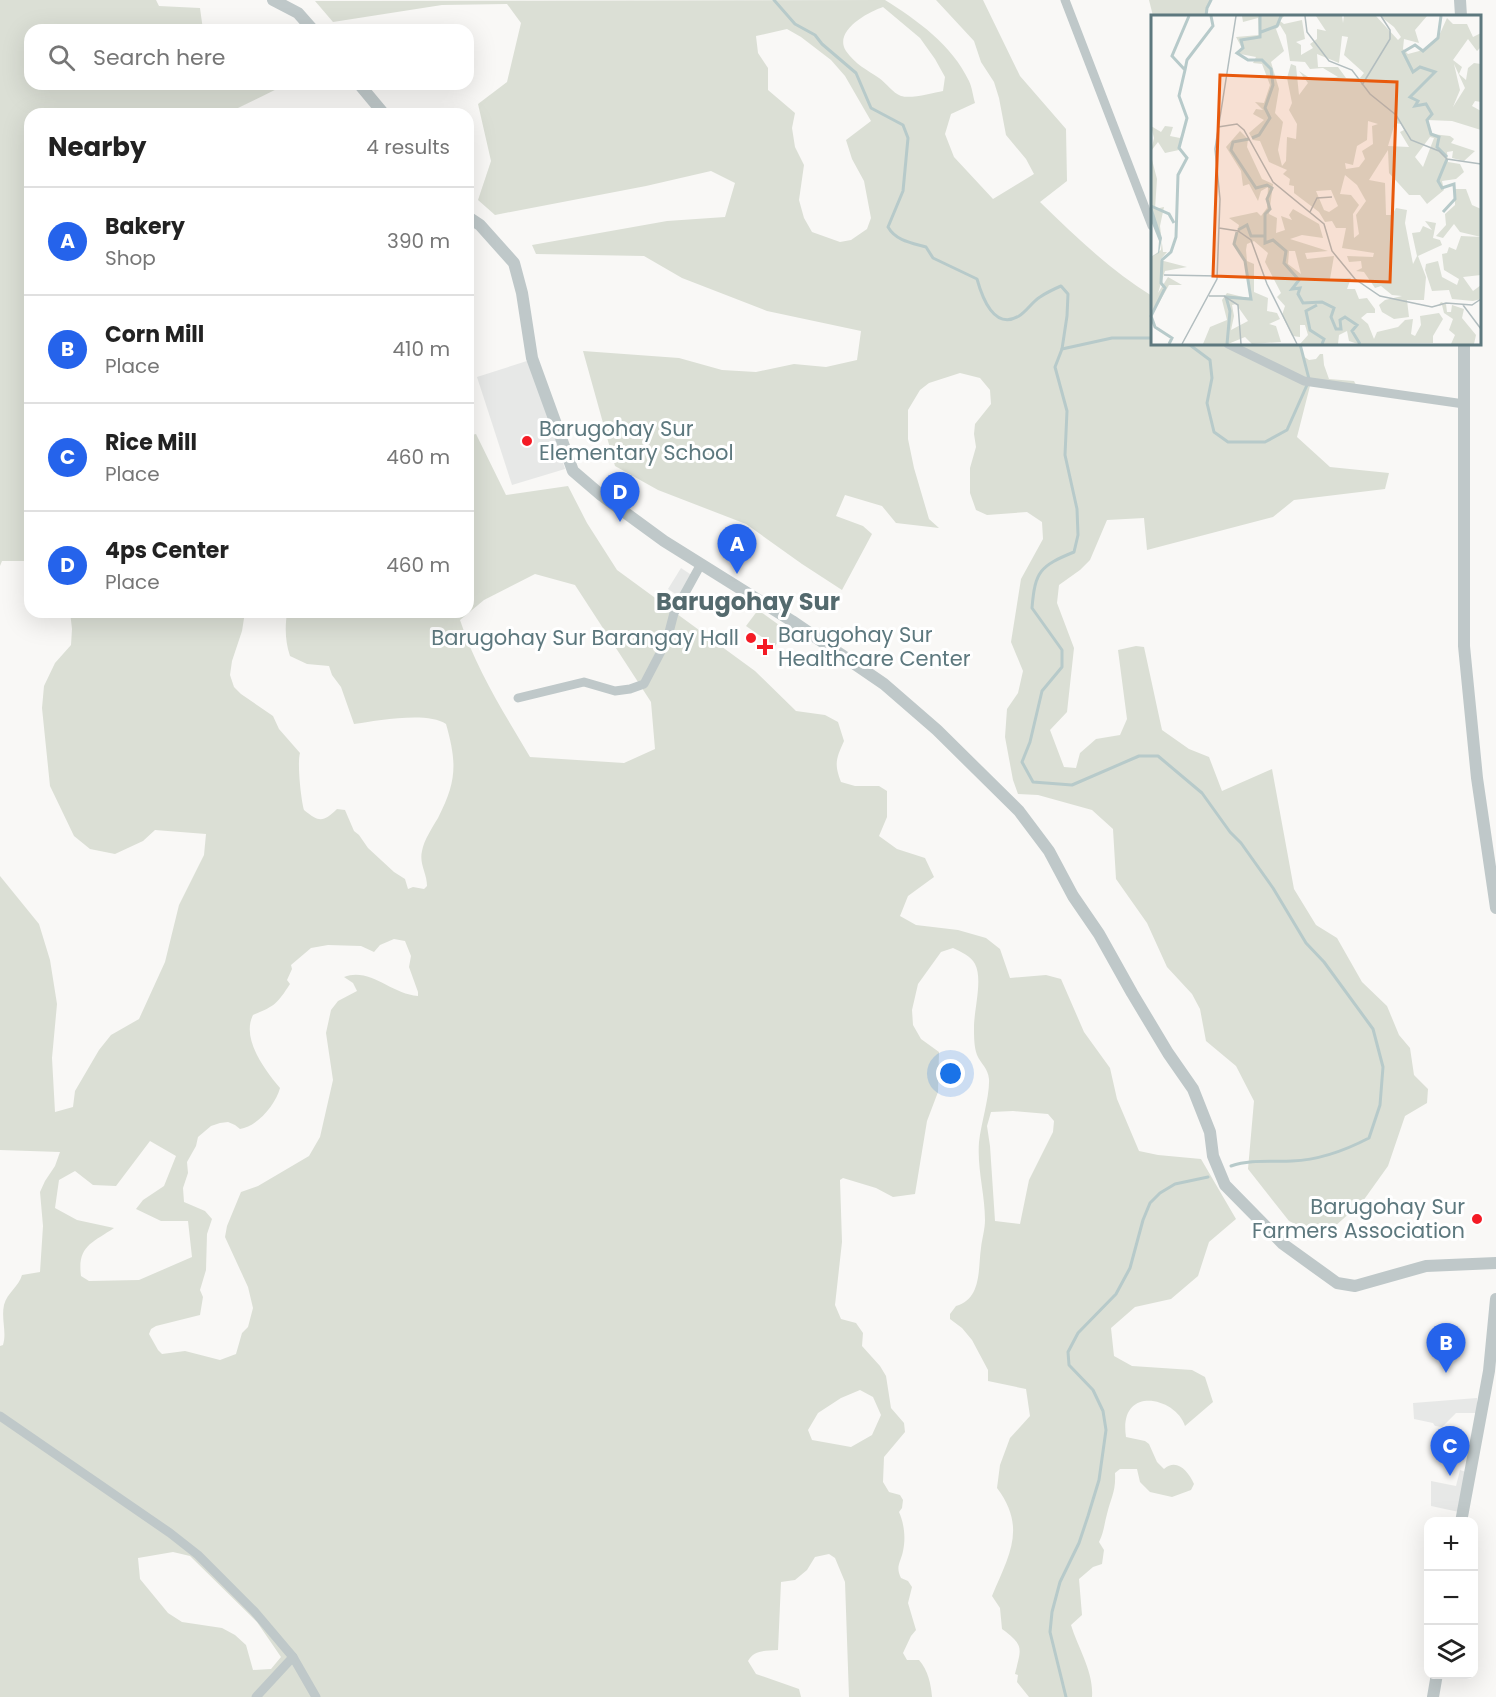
<!DOCTYPE html>
<meta charset="utf-8">
<style>
:root{--surface:#fff;--page:#f6f6f6;--text:#222;--muted:#767676;--line:#e0e0e0;--accent:#2563eb}
body{margin:0;font-family:Poppins,sans-serif;background:var(--page);color:var(--text)}
.controls{position:absolute;right:18px;bottom:18px;display:grid;overflow:hidden;border-radius:12px;box-shadow:0 6px 24px #0002}
.controls button{width:54px;height:54px;display:grid;place-items:center;padding:0;border:0;border-bottom:2px solid var(--line);background:var(--surface);color:var(--text);font:30px sans-serif}
.you{position:absolute;left:951px;top:1074px;width:21px;height:21px;margin:-15px;border:4px solid #fff;border-radius:50%;background:#1a73e8;box-shadow:0 0 0 9px #1a73e833}
.badge{display:grid;place-items:center;width:39px;height:39px;border-radius:50%;background:var(--accent);color:#fff;font-size:20px;font-weight:700}
.pin{position:absolute;translate:-50% -50px;filter:drop-shadow(0 2px 3px #0008)}
.pin::after{content:'';position:absolute;top:32px;width:21px;height:18px;background:inherit;clip-path:polygon(0 0,100% 0,50% 100%)}
.list{margin:0;padding:0;list-style:none}
h2{display:flex;justify-content:space-between;align-items:center;height:78px;margin:0;padding:0 24px;font-size:26px}
h2 small{font-size:20px;font-weight:400;color:var(--muted)}
.list li{display:grid;grid-template-columns:39px 1fr auto;gap:18px;align-items:center;box-sizing:border-box;height:108px;padding:0 24px;border-top:2px solid var(--line)}
.list b{display:block;font-size:22px;white-space:nowrap}
.list p{margin:0;font-size:20px;white-space:nowrap;color:var(--muted)}
.list em{font-size:20px;font-style:normal;color:var(--muted)}
.icon{flex:none;width:33px;height:33px;fill:none;stroke:currentColor;stroke-width:2;stroke-linecap:round;stroke-linejoin:round}
.map{position:relative;flex:none;width:1496px;height:1697px;overflow:hidden}
.search{position:absolute;background:var(--surface);box-shadow:0 6px 24px #0002;left:24px;top:24px;width:450px;height:66px;display:flex;align-items:center;gap:15px;box-sizing:border-box;padding:0 21px;border-radius:18px;color:var(--muted);font-size:22px}
.panel{position:absolute;background:var(--surface);box-shadow:0 6px 24px #0002;left:24px;top:108px;width:450px;height:510px;border-radius:18px}
.map>svg:first-child{display:block}
.built{fill:#e7e8e7}
.green{fill:#dbdfd5;fill-rule:evenodd}
.lines{fill:none;stroke-linecap:round;stroke-linejoin:round}
.stream{stroke:#b7caca;stroke-width:3}
.minor{stroke:#bfc8c9;stroke-width:9}
.tertiary{stroke:#bfc8c9;stroke-width:12}
.poi-dot{fill:#f41b25;stroke:#fff;stroke-width:2}
.labels{text-anchor:middle;stroke-width:6;stroke-linejoin:round;paint-order:stroke}
.poi-label{font-size:21px;fill:#5d787e;stroke:#fff;text-anchor:start}
.quarter-label{font-size:24px;font-weight:bold;fill:#546a6e;stroke:#fff}
.inset-river{fill:none;stroke:#b7caca;stroke-width:3}
.inset-road{fill:none;stroke:#b2bdbf;stroke-width:1.5}
.view{fill:#e8590c;fill-opacity:0.15;stroke:#e8590c;stroke-width:3}
.inset-edge{fill:none;stroke:#5d787e;stroke-width:3}
</style>
<div class="map">
<svg width="1496" height="1697" viewBox="0 0 1496 1697">
<rect width="100%" height="100%" fill="#f9f8f6"/>
<g class="built">
<path d="M 530,360 L 565,469 L 512,485 L 477,377 Z"/>
<path d="M 681,568 L 693,576 L 680,597 L 668,589 Z"/>
<path d="M 1477,1398 L 1477,1413 L 1456,1413 L 1442,1427 L 1435,1426 L 1433,1423 L 1414,1419 L 1413,1403 Z"/>
<path d="M 1460,1470 L 1466,1472 L 1459,1512 L 1431,1506 L 1431,1481 L 1456,1486 Z"/>
</g>
<g class="green">
<path d="M 0,0 L 156,0 L 159,6 L 200,8 L 203,30 L 30,30 L 30,84 L 287,84 L 238,108 L 239,114 L 30,114 L 30,561 L 2,561 L 0,566 Z"/>
<path d="M 885,0 C 917,20 952,45 969,81 C 972,87 973,96 975,103 L 951,114 L 945,134 L 954,157 L 993,199 L 1034,174 L 1026,159 L 1006,135 L 999,98 L 994,82 L 981,62 L 974,41 L 936,0 L 983,0 L 1020,76 L 1066,129 L 1067,181 L 1040,202 C 1076,237 1110,270 1152,296 L 1152,344 L 1300,344 L 1303,356 L 1309,360 L 1316,359 L 1320,354 L 1323,354 L 1324,365 L 1329,379 L 1354,381 L 1358,389 L 1311,382 L 1297,437 L 1330,467 L 1389,473 L 1385,489 L 1294,500 L 1273,517 L 1147,550 L 1144,518 L 1107,520 L 1090,560 L 1080,570 L 1059,585 L 1057,603 L 1074,648 L 1067,712 L 1050,730 L 1064,767 L 1076,768 L 1080,753 L 1096,739 L 1120,735 L 1127,719 L 1118,650 L 1136,646 L 1144,647 L 1162,730 L 1189,749 L 1209,757 L 1222,791 L 1272,769 L 1294,889 L 1316,925 L 1337,938 L 1362,982 L 1387,1006 L 1399,1035 L 1410,1048 L 1414,1075 L 1428,1089 L 1427,1103 L 1405,1116 L 1388,1166 L 1363,1201 L 1333,1228 L 1314,1233 L 1289,1221 L 1248,1169 L 1254,1101 L 1236,1066 L 1206,1041 L 1200,1009 L 1192,994 L 1167,967 L 1147,923 L 1116,879 L 1113,829 L 1092,810 L 1038,795 L 1018,794 L 1013,780 L 1005,737 L 1007,709 L 1018,693 L 1023,671 L 1011,642 L 1021,579 L 1043,539 L 1042,522 L 1027,512 L 987,515 L 976,510 L 970,493 L 970,468 L 976,447 L 974,434 L 975,424 L 991,404 L 990,390 L 980,378 L 960,373 L 929,383 L 920,390 L 908,410 L 908,439 L 914,468 L 929,519 L 939,528 L 896,523 L 882,506 L 845,495 L 836,516 L 863,526 L 872,534 L 842,590 L 802,564 L 746,524 L 658,490 L 615,466 L 583,351 L 679,358 L 722,370 L 756,372 L 794,364 L 826,367 L 857,360 L 861,331 L 767,311 L 682,278 L 644,256 L 536,254 L 532,245 L 667,221 L 725,217 L 735,183 L 711,171 L 646,186 L 495,215 L 478,200 L 491,161 L 478,104 L 507,82 L 521,23 L 507,4 L 442,5 L 333,22 L 315,1 ZM 883,7 L 920,38 L 935,59 L 945,77 L 943,91 C 933,93 911,99 901,96 C 893,93 886,83 879,78 C 867,70 855,64 846,51 C 833,31 868,12 883,7 ZM 787,29 L 801,37 L 831,60 L 845,76 L 871,121 L 846,140 L 852,159 L 864,181 L 871,218 L 867,229 L 851,240 L 840,242 L 812,232 L 804,218 L 799,200 L 804,165 L 795,147 L 792,128 L 795,113 L 768,90 L 768,68 L 758,53 L 756,36 Z"/>
<path d="M 1149,0 L 1211,0 L 1207,8 L 1206,16 L 1153,16 Z"/>
<path d="M 476,434 L 506,495 L 568,486 L 587,523 L 617,570 L 755,671 L 796,711 L 825,715 L 838,722 L 844,741 C 836,759 834,764 841,782 L 855,786 L 879,786 L 887,791 L 887,817 L 879,836 L 897,849 L 925,858 L 934,877 L 908,896 L 900,916 L 916,925 L 958,930 L 986,938 L 1000,949 L 1010,978 L 1046,975 L 1061,979 L 1084,1032 L 1110,1068 L 1117,1099 L 1139,1151 L 1158,1155 L 1201,1159 L 1236,1219 L 1209,1242 L 1198,1276 L 1171,1299 L 1135,1307 L 1111,1328 L 1114,1356 L 1132,1366 L 1192,1370 L 1205,1377 L 1213,1402 L 1185,1426 C 1176,1397 1118,1384 1126,1437 L 1145,1441 L 1149,1444 L 1157,1462 L 1164,1469 C 1177,1458 1188,1471 1194,1484 L 1191,1490 L 1172,1497 L 1150,1492 L 1140,1482 L 1137,1469 L 1120,1469 L 1115,1473 C 1116,1492 1111,1497 1107,1514 C 1104,1525 1104,1532 1099,1542 L 1104,1550 L 1102,1564 L 1093,1567 L 1079,1579 L 1082,1615 L 1071,1625 C 1078,1648 1094,1672 1092,1697 L 1029,1697 L 1017,1682 L 1018,1675 L 1015,1674 C 1021,1648 1025,1646 1002,1629 L 1000,1608 L 992,1596 C 1009,1555 1027,1528 997,1488 L 1000,1465 L 1010,1438 L 1030,1416 L 1026,1389 L 988,1381 L 988,1370 L 972,1340 L 962,1328 L 950,1319 L 950,1314 L 956,1306 C 982,1299 978,1268 981,1248 C 982,1239 985,1229 985,1220 C 985,1194 977,1169 979,1142 C 981,1124 990,1095 989,1079 C 988,1068 981,1064 977,1055 C 974,1047 974,1036 974,1027 C 974,1010 983,979 975,964 C 971,956 961,952 953,948 L 941,952 L 918,984 L 912,1010 L 913,1025 L 921,1039 L 939,1052 L 938,1092 L 927,1121 L 915,1194 L 893,1197 L 876,1188 L 843,1178 L 840,1180 L 842,1242 L 835,1305 L 841,1319 L 856,1323 L 863,1333 L 862,1346 L 880,1366 L 886,1376 L 891,1408 L 904,1423 L 905,1432 L 884,1457 L 883,1482 L 889,1492 L 900,1495 L 903,1500 L 902,1508 L 899,1512 C 904,1523 906,1538 903,1551 C 901,1562 895,1566 901,1578 L 908,1581 L 912,1587 L 908,1603 L 916,1630 L 911,1636 L 903,1653 L 907,1660 L 919,1660 C 928,1670 931,1684 932,1697 L 849,1697 L 845,1582 L 835,1558 L 829,1554 L 815,1557 L 807,1570 L 795,1580 L 781,1582 L 778,1650 C 767,1651 754,1649 748,1661 L 756,1674 L 799,1689 L 801,1697 L 0,1697 L 0,1346 L 3,1345 C 7,1332 1,1319 4,1305 C 7,1293 19,1286 22,1275 L 40,1272 L 43,1226 L 40,1192 L 45,1181 L 55,1166 L 60,1152 L 0,1150 L 0,876 L 39,924 L 50,960 L 57,1004 L 52,1058 L 55,1112 L 73,1107 L 75,1091 L 99,1050 L 111,1035 L 139,1019 L 165,962 L 179,905 L 204,855 L 206,834 L 155,830 L 143,841 L 115,854 L 90,849 L 74,836 L 50,786 L 42,708 L 44,686 L 55,663 L 71,645 L 72,629 L 70,612 L 245,612 L 242,631 L 232,661 L 230,675 L 234,687 L 241,694 L 273,716 L 279,729 L 300,753 C 297,763 301,799 304,810 C 320,823 323,822 337,809 L 345,810 L 354,831 L 359,835 L 368,848 L 394,872 L 405,879 L 408,889 L 413,887 L 424,889 L 427,886 C 427,873 419,864 422,851 C 424,840 432,828 438,818 C 457,781 457,763 446,724 C 427,711 376,721 354,724 L 341,687 L 332,675 L 329,666 L 307,664 L 290,656 C 285,641 285,628 287,612 L 468,612 L 468,436 ZM 535,574 L 575,585 L 651,702 L 655,749 L 624,763 L 530,757 C 504,713 476,669 460,620 L 484,600 ZM 394,939 L 405,941 L 411,956 L 409,967 L 418,992 L 418,996 C 391,994 370,967 344,977 L 353,983 L 357,991 L 338,1001 L 331,1010 L 326,1033 L 333,1080 L 320,1137 L 309,1156 L 258,1186 L 241,1192 L 227,1226 L 225,1237 L 248,1287 L 253,1308 L 248,1327 L 242,1333 L 236,1354 L 220,1360 L 185,1351 L 162,1354 L 158,1350 L 149,1334 L 151,1329 L 156,1326 L 200,1315 L 203,1297 L 200,1290 L 206,1270 L 207,1234 L 212,1219 L 205,1211 L 184,1202 L 183,1188 L 188,1173 L 187,1162 L 196,1146 L 198,1137 L 211,1126 L 220,1123 L 228,1122 L 235,1125 L 240,1129 C 257,1127 276,1104 280,1088 C 265,1070 241,1039 253,1015 C 275,1006 277,1004 290,984 L 287,980 L 292,969 L 291,965 L 311,948 L 328,945 L 361,946 L 374,952 L 380,945 ZM 1013,1111 L 1048,1114 L 1054,1121 L 1053,1132 L 1029,1180 L 1020,1224 L 995,1221 L 990,1146 L 987,1126 L 991,1112 ZM 150,1141 L 176,1156 L 164,1186 L 143,1200 L 136,1209 L 161,1221 L 188,1221 L 192,1257 L 139,1280 L 89,1281 L 81,1276 C 77,1246 92,1243 114,1228 L 77,1220 L 55,1208 L 59,1180 L 75,1171 L 93,1185 L 116,1186 ZM 860,1390 L 873,1397 L 881,1415 L 872,1435 L 851,1447 L 812,1440 L 808,1430 L 818,1413 L 841,1398 ZM 173,1552 L 190,1556 L 257,1622 L 281,1657 L 271,1669 L 253,1670 L 246,1645 L 235,1635 L 222,1628 L 182,1622 L 168,1613 L 140,1579 L 138,1558 Z"/>
<path d="M 758,610 L 786,630 L 775,646 L 746,626 Z"/>
</g>
<g class="lines">
<g class="stream">
<path d="M 774,0 L 795,24 L 815,35 L 822,44 L 856,73 L 871,108 L 903,125 L 908,138 L 903,191 L 888,227 C 896,241 912,243 926,247 L 933,258 L 977,279 C 982,297 994,331 1019,316 C 1027,311 1032,302 1040,297 C 1046,293 1054,289 1061,286 L 1068,294 L 1067,316 L 1062,349 L 1055,367 L 1067,411 L 1065,455 L 1077,509 L 1078,535 L 1074,552 C 1040,566 1035,571 1032,608 L 1062,650 L 1062,667 L 1042,691 L 1030,742 L 1022,762 L 1033,782 L 1072,785 L 1139,756 L 1158,756 L 1202,793 L 1230,832 L 1241,843 L 1273,888 L 1306,943 L 1324,962 L 1373,1029 L 1383,1067 L 1380,1105 L 1369,1138 C 1346,1150 1319,1160 1292,1161 C 1272,1162 1250,1159 1231,1166"/>
<path d="M 1206,16 L 1207,8 L 1211,0"/>
<path d="M 1183,344 L 1190,345 L 1210,360 L 1212,378 L 1207,403 L 1214,432 L 1228,442 L 1265,442 L 1287,430 L 1307,385"/>
<path d="M 1300,344 L 1309,379"/>
<path d="M 1062,349 L 1112,338 L 1152,338"/>
<path d="M 1066,1697 L 1050,1632 L 1052,1612 L 1060,1582 L 1079,1543 L 1088,1516 L 1099,1480 L 1106,1430 L 1103,1411 L 1093,1390 L 1069,1365 L 1068,1352 L 1078,1333 L 1116,1294 L 1130,1268 L 1143,1220 L 1150,1203 L 1160,1193 L 1175,1184 L 1208,1177"/>
</g>
<g class="minor">
<path d="M 1065,0 L 1152,226"/>
<path d="M 1228,344 L 1304,381 L 1464,404"/>
<path d="M 518,698 L 584,682 L 615,691 L 630,689 L 644,684 L 667,640 L 674,613 L 701,564"/>
<path d="M 0,1416 L 170,1533 L 198,1555 L 254,1611 L 293,1657 L 316,1697"/>
<path d="M 256,1697 L 293,1657"/>
</g>
<g class="tertiary">
<path d="M 273,0 L 298,13 L 313,30"/>
<path d="M 1460,0 L 1461,16"/>
<path d="M 359,84 L 384,114"/>
<path d="M 468,217 L 480,225 L 514,263 L 522,293 L 532,358 L 573,471 L 601,495 L 664,541 L 792,621 L 884,684 L 937,730 L 1019,811 L 1049,851 L 1073,896 L 1099,934 L 1132,993 L 1168,1053 L 1193,1089 L 1210,1132 L 1213,1156 L 1225,1185 L 1283,1244 L 1337,1283 L 1355,1286 L 1426,1266 L 1496,1263"/>
<path d="M 1464,344 L 1464,646 L 1477,778 L 1496,908"/>
<path d="M 1461,1522 L 1489,1371 L 1496,1299"/>
<path d="M 1433,1697 L 1437,1674"/>
</g>
</g>
<g class="poi-dot">
<circle cx="527" cy="441" r="6"/>
<circle cx="751" cy="638" r="6"/>
<path d="M762 638h6v6h6v6h-6v6h-6v-6h-6v-6h6z"/>
<circle cx="1477" cy="1219" r="6"/>
</g>
<g class="labels">
<g class="poi-label">
<text x="539" y="436">Barugohay Sur<tspan x="539" dy="24">Elementary School</tspan></text>
<text x="778" y="642">Barugohay Sur<tspan x="778" dy="24">Healthcare Center</tspan></text>
<text x="739" y="645" text-anchor="end">Barugohay Sur Barangay Hall</text>
<text x="1465" y="1214" text-anchor="end">Barugohay Sur<tspan x="1465" dy="24">Farmers Association</tspan></text>
</g>
<g class="quarter-label">
<text x="748" y="610">Barugohay Sur</text>
</g>
</g>
<g transform="translate(1151 15)">
<rect width="330" height="330" fill="#f9f8f6"/>
<path d="M 91,1 L 133,1 L 129,6 L 133,9 L 151,5 L 154,24 L 145,27 L 150,30 L 150,40 L 162,33 L 159,29 L 166,24 L 166,14 L 175,16 L 165,1 L 191,1 L 192,8 L 193,1 L 225,1 L 247,25 L 250,22 L 243,12 L 229,1 L 276,1 L 264,15 L 268,28 L 253,24 L 252,34 L 257,39 L 272,35 L 287,23 L 296,3 L 302,9 L 316,9 L 322,22 L 330,18 L 329,33 L 326,36 L 317,24 L 302,45 L 311,52 L 308,59 L 315,65 L 317,53 L 323,48 L 330,49 L 330,87 L 324,86 L 321,91 L 330,96 L 330,115 L 301,106 L 276,105 L 281,119 L 299,121 L 303,124 L 300,128 L 324,136 L 313,146 L 301,143 L 302,136 L 296,137 L 297,147 L 309,149 L 313,157 L 305,164 L 291,166 L 293,175 L 276,189 L 269,180 L 258,180 L 238,158 L 237,135 L 218,165 L 234,168 L 235,200 L 241,200 L 245,193 L 256,195 L 254,208 L 262,249 L 266,241 L 261,218 L 269,217 L 272,211 L 281,215 L 274,206 L 285,208 L 282,223 L 289,225 L 291,230 L 267,241 L 275,262 L 273,285 L 256,285 L 258,302 L 243,304 L 231,297 L 228,290 L 234,285 L 251,281 L 241,280 L 230,271 L 224,273 L 213,257 L 205,256 L 211,253 L 210,246 L 198,247 L 196,241 L 222,242 L 223,238 L 191,233 L 195,213 L 185,213 L 181,206 L 174,207 L 168,197 L 143,178 L 143,171 L 138,170 L 139,164 L 132,159 L 136,155 L 118,147 L 109,126 L 102,125 L 98,118 L 113,105 L 102,99 L 105,94 L 112,95 L 104,87 L 113,88 L 119,70 L 111,49 L 102,48 L 105,42 L 84,38 L 91,33 L 85,22 L 108,20 L 107,3 L 92,7 ZM 129,10 L 135,20 L 139,46 L 154,47 L 159,54 L 172,53 L 187,62 L 160,64 L 148,56 L 157,68 L 148,80 L 145,51 L 140,49 L 136,63 L 141,88 L 138,95 L 146,109 L 145,124 L 136,122 L 135,146 L 131,151 L 127,135 L 132,107 L 124,98 L 128,74 L 120,47 L 133,36 L 125,14 ZM 191,21 L 197,22 L 193,40 L 213,58 L 209,63 L 195,63 L 187,52 L 167,52 L 166,39 L 188,48 ZM 303,49 L 314,73 L 302,92 L 309,75 ZM 217,106 L 227,109 L 221,111 L 222,129 L 211,136 L 214,144 L 208,152 L 195,154 L 194,148 L 202,150 L 206,131 L 216,125 ZM 244,108 L 250,109 L 253,115 L 249,117 L 258,132 L 237,131 ZM 279,122 L 283,123 L 272,152 L 264,142 ZM 194,160 L 206,170 L 215,186 L 205,200 L 208,219 L 203,223 L 202,199 L 208,190 L 200,180 L 189,179 ZM 180,175 L 187,191 L 178,197 L 173,195 L 165,176 ZM 0,111 L 10,117 L 14,111 L 22,112 L 19,121 L 29,123 L 34,115 L 28,135 L 14,138 L 7,127 L 0,136 L 3,123 ZM 89,116 L 97,124 L 96,132 L 111,164 L 122,169 L 118,199 L 126,203 L 125,218 L 134,215 L 130,201 L 141,205 L 138,200 L 142,194 L 168,209 L 172,223 L 151,220 L 139,224 L 177,236 L 154,238 L 156,244 L 183,241 L 179,264 L 200,263 L 196,274 L 204,274 L 208,284 L 216,283 L 224,294 L 224,298 L 216,298 L 210,303 L 217,309 L 223,324 L 226,317 L 247,312 L 254,305 L 262,304 L 260,319 L 264,321 L 270,310 L 269,301 L 288,298 L 292,304 L 282,321 L 282,328 L 207,329 L 198,326 L 196,316 L 188,320 L 187,329 L 149,329 L 157,320 L 154,310 L 149,310 L 149,322 L 141,321 L 131,300 L 134,291 L 126,282 L 130,278 L 114,247 L 117,238 L 103,226 L 96,229 L 95,235 L 96,246 L 103,249 L 103,277 L 117,283 L 116,296 L 126,298 L 129,304 L 118,309 L 125,311 L 130,327 L 101,329 L 94,322 L 77,329 L 52,329 L 59,312 L 76,305 L 71,285 L 76,278 L 100,284 L 94,246 L 83,229 L 88,210 L 78,203 L 106,197 L 110,201 L 116,193 L 117,172 L 110,176 L 107,186 L 98,169 L 92,171 L 90,156 L 75,132 ZM 138,236 L 144,236 L 150,259 L 137,249 ZM 85,289 L 97,306 L 80,315 L 83,301 L 81,290 ZM 0,141 L 6,164 L 4,194 L 13,192 L 9,211 L 12,237 L 16,237 L 9,245 L 36,252 L 14,256 L 7,278 L 17,262 L 31,270 L 18,270 L 0,302 L 0,242 L 10,235 L 11,223 L 0,197 ZM 304,174 L 315,174 L 321,190 L 330,194 L 330,260 L 312,262 L 322,276 L 330,270 L 330,284 L 322,286 L 301,284 L 298,275 L 281,276 L 274,255 L 275,249 L 287,246 L 291,262 L 306,270 L 308,264 L 293,255 L 291,239 L 296,238 L 298,232 L 305,235 L 310,221 L 330,222 L 309,217 L 303,209 L 292,223 L 285,221 L 295,210 L 294,199 L 304,190 ZM 290,287 L 295,289 L 296,297 L 300,297 L 301,290 L 313,294 L 311,303 L 325,320 L 323,329 L 300,329 L 304,320 L 298,315 L 302,304 L 293,298 L 291,290 L 287,291 Z" fill="#dbdfd5" fill-rule="evenodd"/>
<path d="M 0,189 L 11,223 L 8,238 L 0,242 L 7,238 L 8,226 L 0,206 Z" fill="#b7caca"/>
<path class="inset-river" d="M 290,1 L 287,23 L 272,36 L 264,30 L 252,37 L 262,57 L 269,52 L 284,57 L 259,82 L 267,86 L 264,91 L 275,89 L 281,99 L 276,105 L 280,119 L 288,122 L 286,132 L 296,142M 110,17 L 126,11 L 130,1M 34,55 L 36,45 L 62,11 L 60,1M 101,123 L 108,120 L 119,103 L 114,93 L 122,70 L 120,54 L 111,45 L 97,45 L 86,38 L 92,33 L 90,25 L 109,22 L 109,1M 98,124 L 82,127 L 80,135 L 105,173 L 116,170 L 121,173 L 116,184 L 119,194 L 114,199 L 114,228 L 122,225 L 135,236 L 133,248 L 148,265 L 141,274 L 149,273 L 147,279 L 152,288 L 171,287 L 183,293 L 180,302 L 185,314 L 190,314 L 189,305 L 194,302 L 206,310 L 201,316 L 209,329M 0,191 L 18,199 L 23,208M 292,197 L 304,184 L 303,169 L 291,173 L 287,166 L 296,144M 87,215 L 96,210 L 100,221 L 114,221M 166,290 L 155,296 L 159,315 L 173,324 L 171,329M 18,329 L 21,323 L 4,312 L 0,301 L 14,273 L 10,268 L 11,245 L 20,237 L 25,222 L 27,160 L 36,143 L 28,133 L 36,103 L 28,81 L 34,55 L 21,41 L 38,1M 76,329 L 79,296 L 75,282 L 100,284 L 94,246 L 83,229 L 86,217"/>
<path class="inset-road" d="M 154,1 L 156,17 L 178,46 L 201,55 L 219,79 L 245,100 L 260,125 L 288,136 L 296,144 L 330,149M 211,70 L 239,24 L 239,15 L 230,1M 67,112 L 86,109 L 93,115 L 122,167 L 173,209 L 181,236 L 204,264 L 229,281 L 281,292 L 295,288 L 321,290 L 330,284M 159,197 L 166,183 L 181,182M 68,213 L 87,216 L 100,225 L 116,269 L 146,329M 13,260 L 67,261M 58,281 L 73,281 L 87,290 L 90,329M 312,290 L 330,314M 31,329 L 66,264 L 69,184 L 64,134 L 85,1"/>
<path class="view" d="M 69,60 L 246,67 L 239,267 L 62,261 Z"/>
<rect width="330" height="330" class="inset-edge"/>
</g>
</svg>
<div class="controls">
<button>+</button>
<button>−</button>
<button><svg class="icon" aria-label="layers" viewBox="0 0 24 24"><path d="M12 4l9 5-9 5-9-5zM3 14l9 5 9-5"/></svg></button>
</div>
<div class="you"></div>
<div class="pin badge" style="left:737px;top:574px">A</div>
<div class="pin badge" style="left:1446px;top:1373px">B</div>
<div class="pin badge" style="left:1450px;top:1476px">C</div>
<div class="pin badge" style="left:620px;top:522px">D</div>
<div class="search"><svg class="icon" aria-label="search" viewBox="0 0 24 24"><circle cx="10" cy="10" r="6"/><path d="M15 15l6 6"/></svg>Search here</div>
<section class="panel">
<h2>Nearby<small>4 results</small></h2>
<ul class="list">
<li><span class="badge">A</span><div><b>Bakery</b><p>Shop</p></div><em>390 m</em></li>
<li><span class="badge">B</span><div><b>Corn Mill</b><p>Place</p></div><em>410 m</em></li>
<li><span class="badge">C</span><div><b>Rice Mill</b><p>Place</p></div><em>460 m</em></li>
<li><span class="badge">D</span><div><b>4ps Center</b><p>Place</p></div><em>460 m</em></li>
</ul>
</section>
</div>
